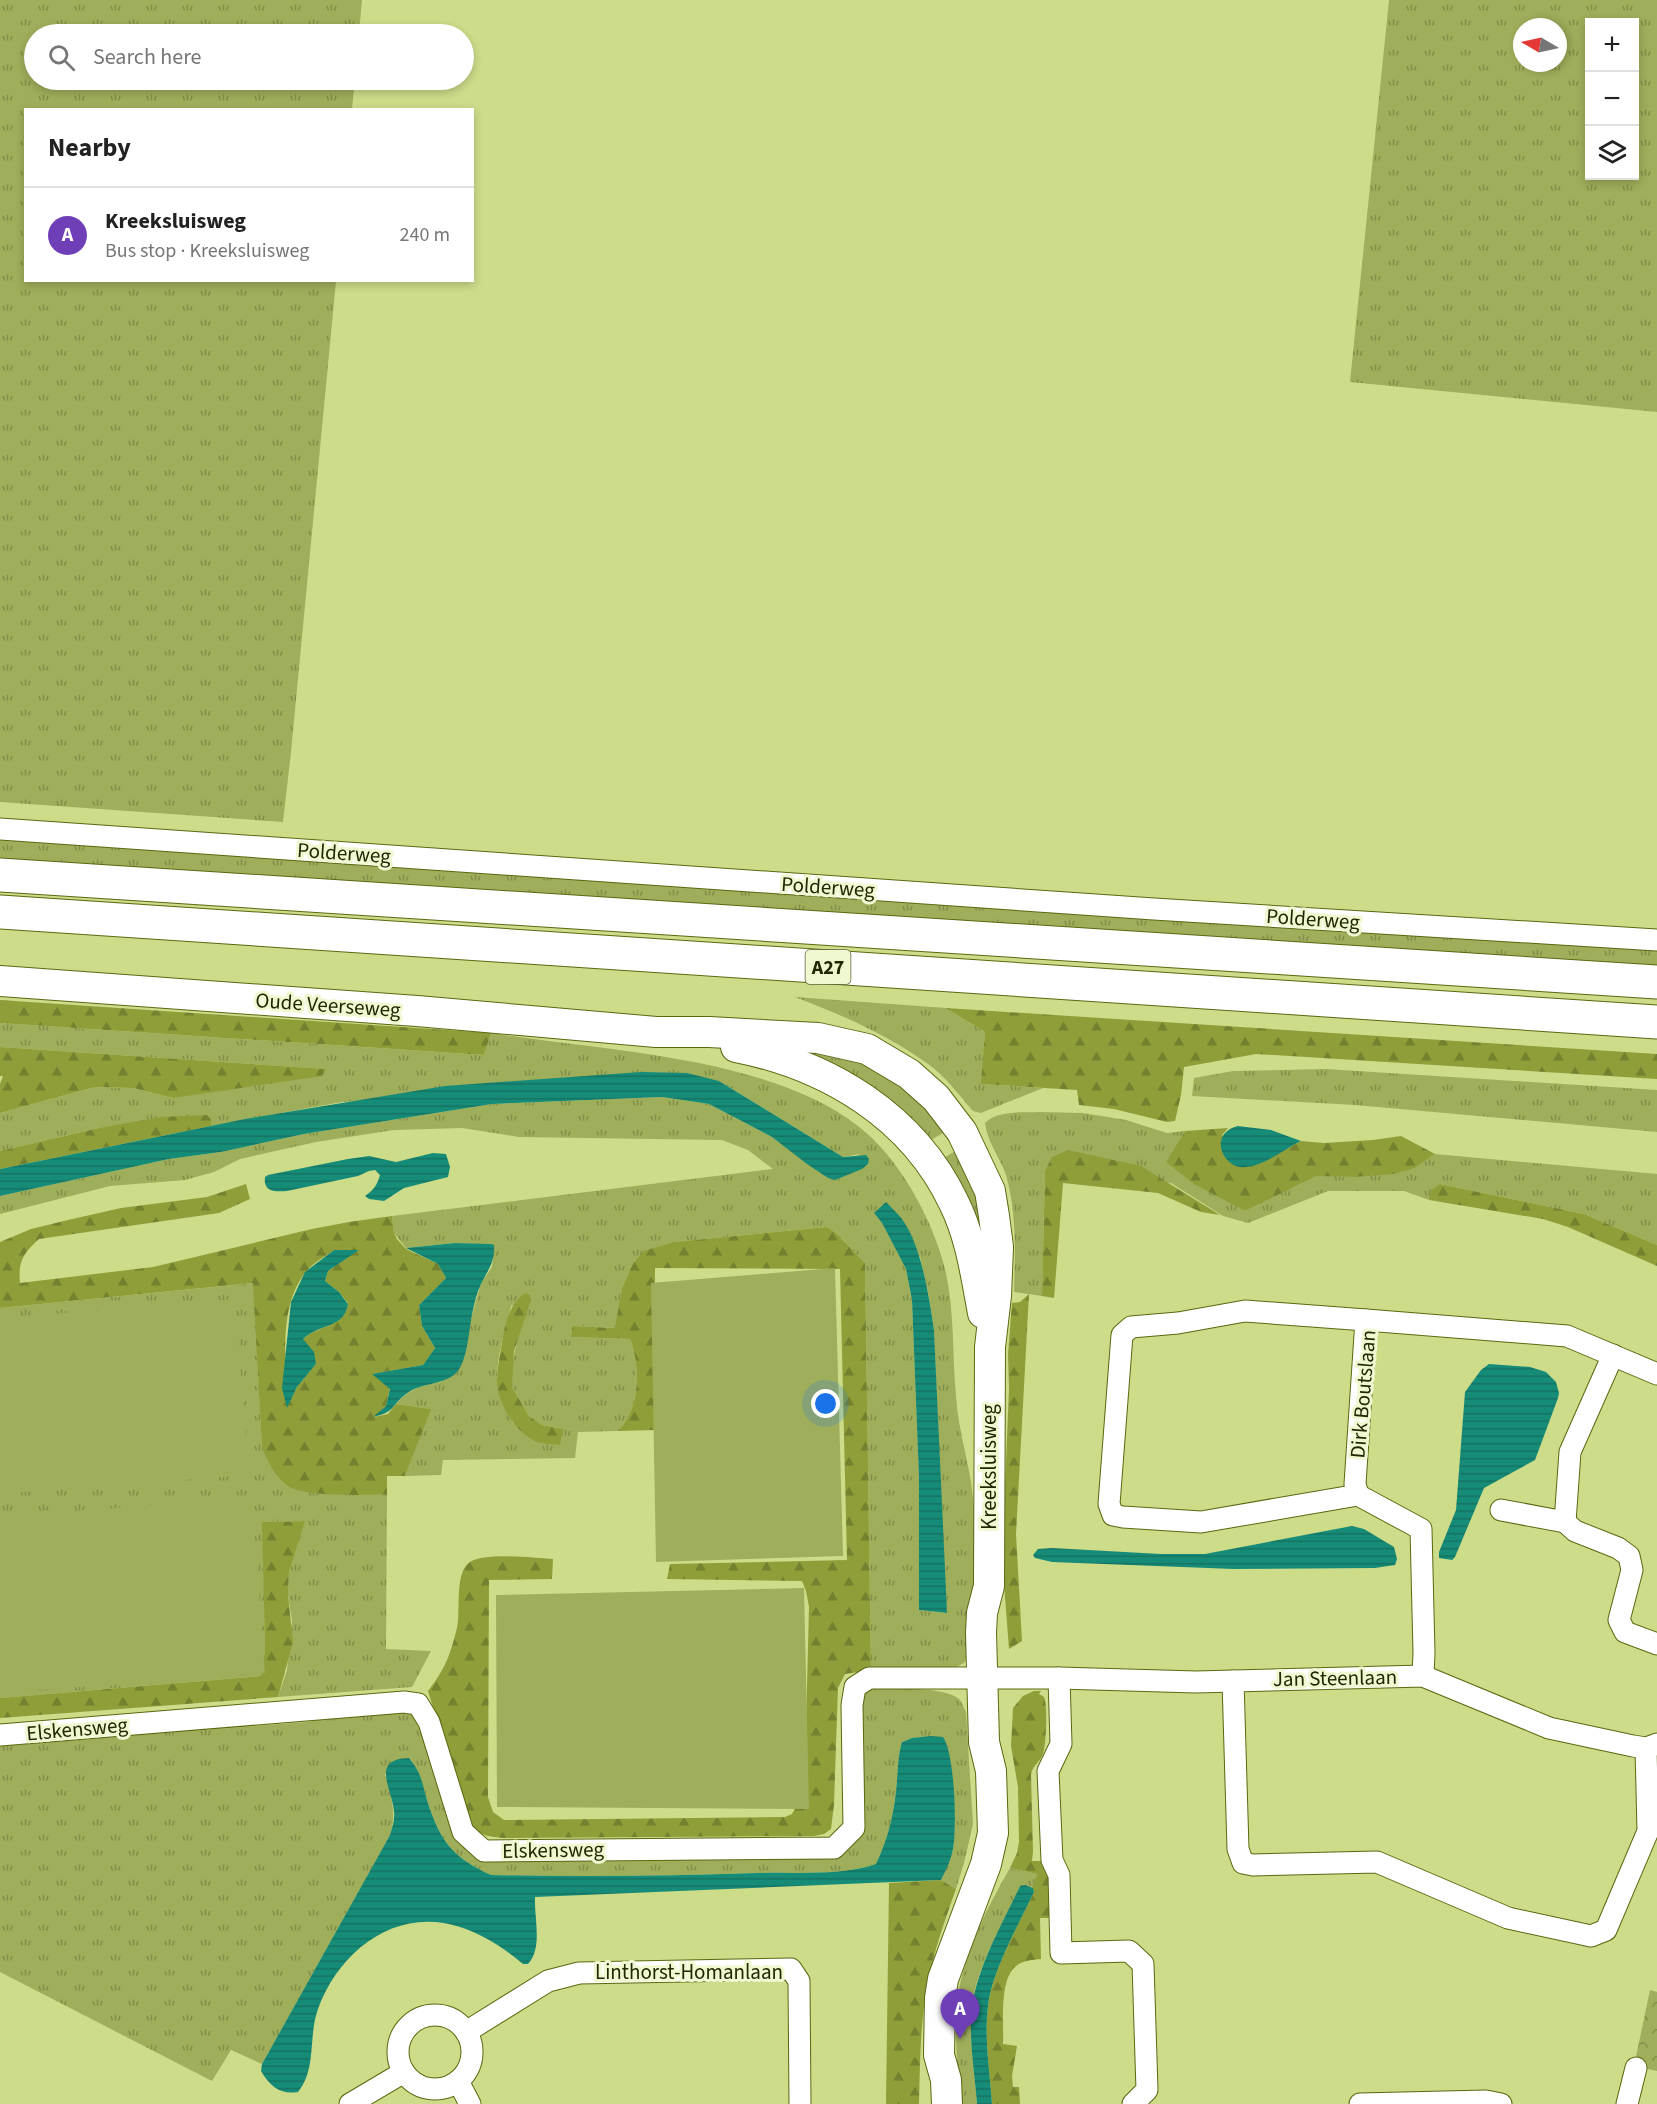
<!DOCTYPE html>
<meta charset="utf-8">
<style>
:root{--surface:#fff;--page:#f6f6f6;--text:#222;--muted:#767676;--line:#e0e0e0;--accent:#6f3fb7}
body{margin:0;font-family:"Source Sans 3",sans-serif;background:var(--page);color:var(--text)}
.controls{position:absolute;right:18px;top:18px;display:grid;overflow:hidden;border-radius:0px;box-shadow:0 3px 9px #0003}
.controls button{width:54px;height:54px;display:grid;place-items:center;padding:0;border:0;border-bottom:2px solid var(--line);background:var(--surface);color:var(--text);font:30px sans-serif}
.compass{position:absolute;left:1513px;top:18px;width:54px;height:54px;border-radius:50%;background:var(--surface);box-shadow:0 3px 9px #0003;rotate:279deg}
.you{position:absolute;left:826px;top:1404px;width:21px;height:21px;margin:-15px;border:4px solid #fff;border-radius:50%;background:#1a73e8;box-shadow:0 0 0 9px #1a73e833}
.badge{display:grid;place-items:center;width:39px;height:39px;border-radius:50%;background:var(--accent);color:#fff;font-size:20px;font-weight:700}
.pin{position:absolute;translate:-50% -50px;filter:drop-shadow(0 2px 3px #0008)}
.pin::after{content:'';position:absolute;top:32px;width:21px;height:18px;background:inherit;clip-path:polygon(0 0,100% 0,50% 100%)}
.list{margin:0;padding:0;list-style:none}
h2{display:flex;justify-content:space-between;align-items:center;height:78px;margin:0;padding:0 24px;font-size:26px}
h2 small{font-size:20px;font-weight:400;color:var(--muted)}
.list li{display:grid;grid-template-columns:39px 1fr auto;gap:18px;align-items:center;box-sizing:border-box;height:96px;padding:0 24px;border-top:2px solid var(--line)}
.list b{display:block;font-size:22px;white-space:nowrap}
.list p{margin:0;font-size:20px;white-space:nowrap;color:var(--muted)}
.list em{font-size:20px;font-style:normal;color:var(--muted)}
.icon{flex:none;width:33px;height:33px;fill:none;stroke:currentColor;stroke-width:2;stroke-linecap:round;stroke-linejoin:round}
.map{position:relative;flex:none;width:1657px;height:2104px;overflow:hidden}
.search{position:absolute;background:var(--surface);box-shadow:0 3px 9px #0003;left:24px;top:24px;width:450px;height:66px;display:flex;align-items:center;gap:15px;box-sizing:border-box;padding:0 21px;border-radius:33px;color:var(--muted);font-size:22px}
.panel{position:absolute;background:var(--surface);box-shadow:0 3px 9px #0003;left:24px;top:108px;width:450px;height:174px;border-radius:0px}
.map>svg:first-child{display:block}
.grass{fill:url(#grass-tufts);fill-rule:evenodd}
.forest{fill:url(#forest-firs);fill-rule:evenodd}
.park{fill:url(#park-crowns)}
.pitch{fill:#9fae5b}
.water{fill:url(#water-rules)}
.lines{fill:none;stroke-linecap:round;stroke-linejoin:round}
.street-casing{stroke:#5c6810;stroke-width:23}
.secondary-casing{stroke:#5c6810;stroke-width:32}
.highway-casing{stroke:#5c6810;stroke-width:35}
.street{stroke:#fff;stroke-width:21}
.secondary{stroke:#fff;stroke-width:30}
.highway{stroke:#fff;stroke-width:33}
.labels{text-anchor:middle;stroke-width:6;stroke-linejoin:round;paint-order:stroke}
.shield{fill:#eff8d0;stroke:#5f6641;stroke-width:1.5}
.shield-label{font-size:20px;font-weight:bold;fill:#212704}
.street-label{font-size:21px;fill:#212704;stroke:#eff8d0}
</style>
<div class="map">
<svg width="1657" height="2104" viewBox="0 0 1657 2104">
<defs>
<pattern id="grass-tufts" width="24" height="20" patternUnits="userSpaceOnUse" patternTransform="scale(1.5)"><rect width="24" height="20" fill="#9fae5b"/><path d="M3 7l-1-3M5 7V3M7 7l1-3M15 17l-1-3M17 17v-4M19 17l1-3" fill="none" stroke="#818e49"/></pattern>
<pattern id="forest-firs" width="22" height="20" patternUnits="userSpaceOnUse" patternTransform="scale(1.5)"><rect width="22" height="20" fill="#8f9e39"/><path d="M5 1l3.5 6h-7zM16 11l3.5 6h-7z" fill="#74812e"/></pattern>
<pattern id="park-crowns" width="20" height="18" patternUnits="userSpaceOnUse" patternTransform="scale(1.5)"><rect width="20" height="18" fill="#9fae5b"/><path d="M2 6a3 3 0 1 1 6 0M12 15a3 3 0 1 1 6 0" fill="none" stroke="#818e49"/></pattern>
<pattern id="water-rules" width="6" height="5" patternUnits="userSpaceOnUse" patternTransform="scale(1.5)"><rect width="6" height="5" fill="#168c78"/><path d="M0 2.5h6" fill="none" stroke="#147260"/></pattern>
</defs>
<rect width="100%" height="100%" fill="#ccdc89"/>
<g class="grass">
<path d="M 0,0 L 362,0 L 359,34 L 34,34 L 34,80 L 355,80 L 352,109 L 26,110 L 26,280 L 336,281 L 291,752 L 283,822 L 0,802 Z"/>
<path d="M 1389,0 L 1657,0 L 1657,412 L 1350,382 ZM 1590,22 L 1634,22 L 1634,176 L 1590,176 ZM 1522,27 L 1558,27 L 1558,63 L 1522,63 Z"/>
<path d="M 0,828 L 1657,948 L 1657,971 L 0,861 Z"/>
<path d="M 795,997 L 946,1008 L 985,1032 L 982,1084 L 1043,1088 L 981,1113 L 973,1111 C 959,1095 946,1077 928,1064 C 888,1035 842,1015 795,997 Z"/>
<path d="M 0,1023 L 484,1055 L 491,1033 C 601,1051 769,1056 858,1126 C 899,1157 933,1220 945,1269 C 955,1311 952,1354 956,1396 C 958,1431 970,1464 973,1498 C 978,1550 973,1602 969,1654 L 964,1663 L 954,1668 L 871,1670 L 865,1263 L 836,1233 L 827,1227 L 674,1242 L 632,1265 L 622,1288 L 616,1328 L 572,1326 L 571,1337 L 630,1339 C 641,1367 640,1409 618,1431 L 578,1432 L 575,1458 L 443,1460 L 441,1475 L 405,1476 L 430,1409 L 396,1404 C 409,1389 422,1385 441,1382 L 471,1319 L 481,1283 L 492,1267 L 494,1245 L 455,1243 L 406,1248 L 394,1233 L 392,1216 L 773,1169 L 748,1150 L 722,1140 L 519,1137 L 462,1128 L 394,1130 L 316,1142 L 240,1159 L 214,1172 L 185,1180 L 110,1186 L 0,1214 L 0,1196 L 169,1159 L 221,1152 L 304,1134 L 492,1104 L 662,1097 L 709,1104 L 772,1137 L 828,1178 L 860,1154 L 843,1157 L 719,1081 L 342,1102 L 211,1126 L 212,1120 L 99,1128 L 0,1151 L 0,1113 L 95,1087 L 133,1088 L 173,1098 L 325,1069 L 0,1047 ZM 874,1213 L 920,1257 L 928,1292 L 934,1330 L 946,1613 L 919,1610 L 919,1479 L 912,1300 L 906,1269 L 882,1223 ZM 512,1304 L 519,1331 L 512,1365 L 512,1387 L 529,1416 L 542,1425 L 563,1429 L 514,1424 C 510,1417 505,1410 502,1403 C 490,1375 504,1332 512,1304 Z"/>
<path d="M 754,1039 L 880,1066 L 950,1129 L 924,1144 Z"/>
<path d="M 1326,1069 L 1657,1090 L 1657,1132 L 1355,1105 L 1192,1096 L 1194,1078 L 1233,1071 Z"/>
<path d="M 1040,1112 L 1083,1113 L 1126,1120 L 1167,1133 L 1185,1131 L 1167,1162 L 1245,1211 L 1316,1175 L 1355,1177 L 1415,1168 L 1435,1154 L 1657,1174 L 1657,1245 L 1584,1214 L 1440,1184 L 1433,1190 L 1429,1200 L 1404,1191 L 1328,1191 L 1248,1223 L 1223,1216 L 1171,1183 L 1045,1171 L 1042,1296 L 1014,1292 C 1015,1253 1017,1214 1006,1175 C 1000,1158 987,1141 985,1123 C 998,1110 1022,1113 1040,1112 Z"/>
<path d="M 962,1147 L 977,1175 L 988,1287 L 937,1162 Z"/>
<path d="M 254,1283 L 262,1448 L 314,1493 L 387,1495 L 386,1649 L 431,1651 L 412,1687 L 278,1697 L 287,1670 L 292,1621 L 288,1595 L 289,1572 L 304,1521 L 263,1522 L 265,1650 L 261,1676 L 0,1698 L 0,1308 Z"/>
<path d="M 874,1689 C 894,1689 944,1686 959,1699 C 962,1702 964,1708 966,1712 L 973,1824 L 964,1863 L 956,1889 L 941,1880 L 953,1850 L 955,1825 L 930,1736 L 912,1738 L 902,1742 C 898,1755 898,1767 897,1780 C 895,1809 889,1837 876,1864 C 839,1876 796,1872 757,1873 C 669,1876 580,1877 491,1875 C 452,1857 440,1841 427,1800 C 422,1783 420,1771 409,1758 L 385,1774 C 391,1795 397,1814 390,1835 L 262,2064 L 231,2050 L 212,2081 L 0,1972 L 0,1746 L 306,1722 L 409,1705 L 473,1854 L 843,1851 L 859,1701 L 866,1693 Z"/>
<path d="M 1010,1868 L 1037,1874 L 1032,1887 L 1020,1886 C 1005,1919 982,1959 974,1993 C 967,2029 974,2068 977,2104 L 961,2104 C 958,2072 954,2039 957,2006 C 961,1957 986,1910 1010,1868 Z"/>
</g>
<g class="forest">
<path d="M 0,1000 L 491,1033 L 484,1055 L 0,1023 Z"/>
<path d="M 946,1008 L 1657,1054 L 1657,1079 L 1256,1054 L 1184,1067 L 1181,1095 L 1175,1121 L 1167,1122 L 1114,1109 L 1079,1105 L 1077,1090 L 981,1084 L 985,1032 Z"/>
<path d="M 0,1047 L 326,1069 L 322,1076 L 173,1098 L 133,1088 L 95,1087 L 0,1113 L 0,1084 L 3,1076 L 0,1076 Z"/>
<path d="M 207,1115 L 212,1120 L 211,1126 L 0,1169 L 0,1151 L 99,1128 L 161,1117 Z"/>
<path d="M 1228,1128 L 1222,1135 L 1248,1167 L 1264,1161 L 1301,1141 L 1324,1143 L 1373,1140 L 1401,1136 L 1435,1154 L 1415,1168 L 1393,1174 L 1355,1177 L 1316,1176 L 1245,1211 L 1194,1184 L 1166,1162 L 1185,1131 Z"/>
<path d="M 1068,1150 L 1141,1166 L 1220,1215 L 1201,1212 L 1158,1193 L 1063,1183 L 1054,1298 L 1042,1296 L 1045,1171 L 1052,1157 Z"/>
<path d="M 246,1184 L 250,1199 L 219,1213 L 39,1239 C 23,1254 18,1261 20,1283 L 153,1267 L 312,1229 L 349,1222 L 392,1216 L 394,1233 L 397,1239 L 406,1249 L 438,1264 L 446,1278 L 419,1305 L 422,1326 L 435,1348 L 423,1365 L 373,1374 L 390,1388 L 386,1406 L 374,1417 L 388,1414 L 396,1404 L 431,1409 L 405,1476 L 387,1476 L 387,1495 C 363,1494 307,1498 288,1486 C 275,1477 268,1462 262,1448 L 253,1283 L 0,1308 L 0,1242 L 31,1229 L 68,1220 L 121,1208 L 207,1197 ZM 334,1250 L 357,1250 L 328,1271 L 325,1281 L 339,1292 L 348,1303 C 344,1329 319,1324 303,1339 L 316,1364 L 297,1387 L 287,1407 C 287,1365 277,1309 305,1273 C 311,1264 325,1257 334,1250 Z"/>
<path d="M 1440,1184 L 1584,1214 L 1657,1245 L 1657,1266 L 1568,1227 L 1543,1219 L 1429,1200 L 1431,1190 Z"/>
<path d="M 827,1227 L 836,1233 L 865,1263 L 871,1670 L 845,1674 L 838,1688 L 834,1805 L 831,1829 L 824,1834 L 814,1836 L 505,1838 C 483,1836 478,1836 466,1815 L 428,1691 C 445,1669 450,1656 457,1628 C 461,1611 454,1572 470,1562 C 485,1552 534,1558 553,1559 L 552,1579 L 489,1580 L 488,1797 L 493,1812 L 504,1820 L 785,1817 L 792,1814 L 800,1799 L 805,1766 L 809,1607 L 806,1591 L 802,1581 L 667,1579 L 670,1564 L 847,1560 L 840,1269 L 655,1268 L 654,1430 L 618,1431 C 640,1409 641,1367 630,1339 L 571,1337 L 572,1326 L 615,1328 L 622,1288 L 632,1265 L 644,1251 L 674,1242 Z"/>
<path d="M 525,1293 L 530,1295 L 531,1300 L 514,1351 L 512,1387 L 529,1416 L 542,1425 L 563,1429 L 560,1445 C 552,1444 544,1444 537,1442 C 516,1433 498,1405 497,1383 C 497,1369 500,1355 502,1342 C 505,1323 509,1305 525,1293 Z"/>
<path d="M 1029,1294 L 1016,1534 L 1022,1641 L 1009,1649 L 1003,1571 L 1003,1536 L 1009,1389 L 1008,1354 L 1012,1303 L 1020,1302 Z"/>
<path d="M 305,1521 L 289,1572 L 288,1595 L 293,1642 L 278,1697 L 0,1718 L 0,1698 L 261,1676 L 265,1650 L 262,1522 Z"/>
<path d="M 1034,1691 L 1041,1691 L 1039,1694 L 1044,1697 C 1048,1705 1046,1746 1043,1754 C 1040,1762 1033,1765 1031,1774 L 1033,1852 L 1032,1861 L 1044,1861 L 1052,1877 L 1053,1918 L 1040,1918 L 1041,1959 C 1032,1960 1023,1960 1015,1967 C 999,1981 1004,2024 1003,2044 L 1017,2046 L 1012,2076 L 1013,2087 L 1019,2087 L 1020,2104 L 992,2104 C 990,2072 984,2039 988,2007 C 991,1973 1019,1924 1034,1892 L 1032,1887 L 1037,1874 L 1010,1868 L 1017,1853 L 1019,1842 L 1018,1787 L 1011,1746 L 1013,1708 L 1023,1696 Z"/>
<path d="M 941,1880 L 956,1889 C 945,1920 934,1950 928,1983 C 920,2022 920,2064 919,2104 L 886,2104 L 889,1883 Z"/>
</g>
<path class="park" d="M 1650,1990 L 1657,1992 L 1657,2071 L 1634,2066 Z"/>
<g class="pitch">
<path d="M 835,1268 L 843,1556 L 656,1562 L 651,1283 Z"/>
<path d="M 235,1299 L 249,1475 L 0,1494 L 0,1318 Z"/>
<path d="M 252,1497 L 265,1673 L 0,1693 L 0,1517 Z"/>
<path d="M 804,1588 L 809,1809 L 497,1807 L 496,1595 Z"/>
</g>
<g class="water">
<path d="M 641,1072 L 687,1073 L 719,1081 L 843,1157 L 866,1155 L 869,1159 L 868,1164 L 862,1169 L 835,1180 L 828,1178 L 807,1164 L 772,1137 L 709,1104 L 662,1097 L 492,1104 L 304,1134 L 221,1152 L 169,1159 L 0,1196 L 0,1169 L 245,1119 L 445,1086 Z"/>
<path d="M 1238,1126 L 1271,1130 L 1301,1141 C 1285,1149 1263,1166 1246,1167 C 1223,1170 1207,1133 1238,1126 Z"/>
<path d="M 433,1153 L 446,1154 L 450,1167 L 448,1177 L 404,1188 L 384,1201 L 369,1199 L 365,1196 C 374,1190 377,1185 380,1175 L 375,1170 L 369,1171 L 358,1176 L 287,1191 C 275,1192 263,1192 265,1177 L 268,1175 L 348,1159 L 369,1156 L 396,1162 Z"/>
<path d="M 886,1202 C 891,1207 897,1213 902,1219 C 922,1247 929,1297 934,1330 L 947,1613 L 919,1610 L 919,1479 L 912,1300 L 906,1269 L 882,1223 L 874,1213 Z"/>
<path d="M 455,1243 L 491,1244 L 494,1245 C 495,1262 488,1270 481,1284 C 477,1292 475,1301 473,1310 C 469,1326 468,1362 456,1373 C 442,1386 421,1382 406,1394 C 390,1406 396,1412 373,1417 L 386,1406 L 390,1389 L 372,1374 L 423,1365 L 435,1348 L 422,1326 L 419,1305 L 446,1278 L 438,1264 L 406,1248 Z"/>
<path d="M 334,1250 L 359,1250 L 328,1271 L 325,1281 L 339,1292 L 348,1304 C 344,1329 320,1323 303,1339 L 314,1352 L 316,1364 L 297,1387 L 287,1408 L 282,1388 L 291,1302 L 305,1272 Z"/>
<path d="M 1489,1364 L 1530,1367 L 1546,1372 L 1556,1382 L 1559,1393 L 1558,1398 L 1535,1460 L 1484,1488 L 1455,1557 L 1452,1560 L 1439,1558 L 1439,1552 L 1456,1510 L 1465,1392 L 1481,1370 Z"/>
<path d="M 1352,1526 L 1364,1529 L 1394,1547 L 1397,1559 L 1395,1565 L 1375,1568 L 1234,1569 L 1052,1562 L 1035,1558 L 1033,1555 L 1038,1549 L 1052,1548 L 1161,1554 L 1205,1554 Z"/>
<path d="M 930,1736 L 943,1737 C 955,1754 957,1828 953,1849 C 951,1860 946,1870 941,1880 L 535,1897 C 534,1918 543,1948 528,1964 L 523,1964 C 505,1949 483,1934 460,1927 C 396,1906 339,1951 318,2009 C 308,2036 317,2069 298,2092 C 280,2095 270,2086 261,2071 L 262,2064 L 390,1835 C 392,1828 395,1820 394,1812 C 393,1790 369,1759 409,1758 C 421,1772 422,1782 427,1800 C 440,1841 452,1857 491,1875 C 580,1877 669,1876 757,1873 C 795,1872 841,1876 876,1864 C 889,1837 895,1809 897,1780 C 898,1767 898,1755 902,1742 L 912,1738 Z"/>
<path d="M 1025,1885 L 1033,1888 L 1034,1892 C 1019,1924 991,1973 988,2007 C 984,2039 990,2072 992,2104 L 977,2104 C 975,2077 970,2048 971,2020 C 972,1975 1001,1927 1020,1886 Z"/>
</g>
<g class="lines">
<defs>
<g id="street">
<path d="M 0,829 L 1154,909 L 1657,940"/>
<path d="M 1358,1495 L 1201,1522 L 1123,1517 L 1113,1515 L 1109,1504 L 1122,1335 L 1131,1327 L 1178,1323 L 1245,1311 L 1366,1320"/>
<path d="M 1501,1510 L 1565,1522 L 1575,1531 L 1618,1548 L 1629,1556 L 1632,1570 L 1619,1620 L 1625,1632 L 1657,1644"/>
<path d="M 1565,1522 L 1570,1452 L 1613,1355"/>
<path d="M 1423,1676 L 1424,1653 L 1421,1529 L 1358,1495 L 1355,1484 L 1366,1320 L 1567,1336 L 1657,1374"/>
<path d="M 1059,1678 L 1061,1744 L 1048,1771 L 1052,1860 L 1059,1875 L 1061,1953 L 1129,1951 L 1143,1964 L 1147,2090 L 1133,2104"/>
<path d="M 1233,1681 L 1238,1849 L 1243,1863 L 1253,1865 L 1377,1862 L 1508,1918 L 1591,1936 L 1606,1930 L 1648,1831 L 1646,1748"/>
<path d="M 0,1735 L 404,1702 L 418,1704 L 429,1722 L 463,1832 L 484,1851 L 834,1848 L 854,1828 L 852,1705 L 855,1687 L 869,1678 L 1059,1678 L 1196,1682 L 1423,1676 L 1549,1728 L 1633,1746 L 1646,1748 L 1657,1744"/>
<circle cx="435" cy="2052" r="37"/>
<path d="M 466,2032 L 548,1981 L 579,1973 L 791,1969 L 799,1981 L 800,2104"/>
<path d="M 458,2081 L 470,2104"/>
<path d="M 350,2104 L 404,2072"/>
<path d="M 1360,2104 L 1486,2101 L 1501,2104"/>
<path d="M 1627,2104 L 1636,2068"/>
</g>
<g id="secondary">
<path d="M 0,981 L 417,1011 L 656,1032 L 709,1032 L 818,1038 L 867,1049 L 909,1074 L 936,1098 L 962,1132 L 990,1191 L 994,1216 L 998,1247 L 996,1296 L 990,1347 L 989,1586 L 982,1613 L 981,1633 L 984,1742 L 991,1771 L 993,1833 L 986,1864 L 943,1979 L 940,1998 L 939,2055 L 946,2080 L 947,2104"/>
<path d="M 736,1047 C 828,1065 913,1116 954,1203 C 971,1237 976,1276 983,1313"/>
</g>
<g id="highway">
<path d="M 0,875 L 1657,982"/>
<path d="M 0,912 L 1657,1022"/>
</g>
</defs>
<use href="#street" class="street-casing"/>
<use href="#secondary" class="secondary-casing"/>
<use href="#highway" class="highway-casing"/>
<use href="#street" class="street"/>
<use href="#secondary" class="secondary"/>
<use href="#highway" class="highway"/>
</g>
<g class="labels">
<rect class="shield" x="805.5" y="950" width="45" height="34" rx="4.5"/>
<g class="shield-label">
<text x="828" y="974">A27</text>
</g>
<g class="street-label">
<text transform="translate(344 853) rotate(4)" y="7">Polderweg</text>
<text transform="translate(828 887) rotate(4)" y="7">Polderweg</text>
<text transform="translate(1313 919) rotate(4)" y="7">Polderweg</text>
<text transform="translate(328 1005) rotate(4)" y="7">Oude Veerseweg</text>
<text transform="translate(1363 1394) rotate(-85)" y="7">Dirk Boutslaan</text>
<text transform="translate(989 1467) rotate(-90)" y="7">Kreeksluisweg</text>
<text transform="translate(1335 1678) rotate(-1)" y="7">Jan Steenlaan</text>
<text transform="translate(77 1729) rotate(-5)" y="7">Elskensweg</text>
<text transform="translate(553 1850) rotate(-1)" y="7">Elskensweg</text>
<text x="689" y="1979">Linthorst-Homanlaan</text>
</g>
</g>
</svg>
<div class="controls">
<button>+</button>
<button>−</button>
<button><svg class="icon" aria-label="layers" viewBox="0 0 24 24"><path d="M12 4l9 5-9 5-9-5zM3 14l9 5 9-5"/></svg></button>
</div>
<svg class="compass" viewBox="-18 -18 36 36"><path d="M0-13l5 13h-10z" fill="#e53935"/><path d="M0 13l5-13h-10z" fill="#767676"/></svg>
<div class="you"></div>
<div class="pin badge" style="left:960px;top:2039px">A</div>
<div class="search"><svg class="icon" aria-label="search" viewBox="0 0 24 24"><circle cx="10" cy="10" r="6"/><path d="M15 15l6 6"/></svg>Search here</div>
<section class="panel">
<h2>Nearby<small></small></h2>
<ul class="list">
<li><span class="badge">A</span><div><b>Kreeksluisweg</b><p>Bus stop · Kreeksluisweg</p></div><em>240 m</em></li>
</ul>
</section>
</div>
